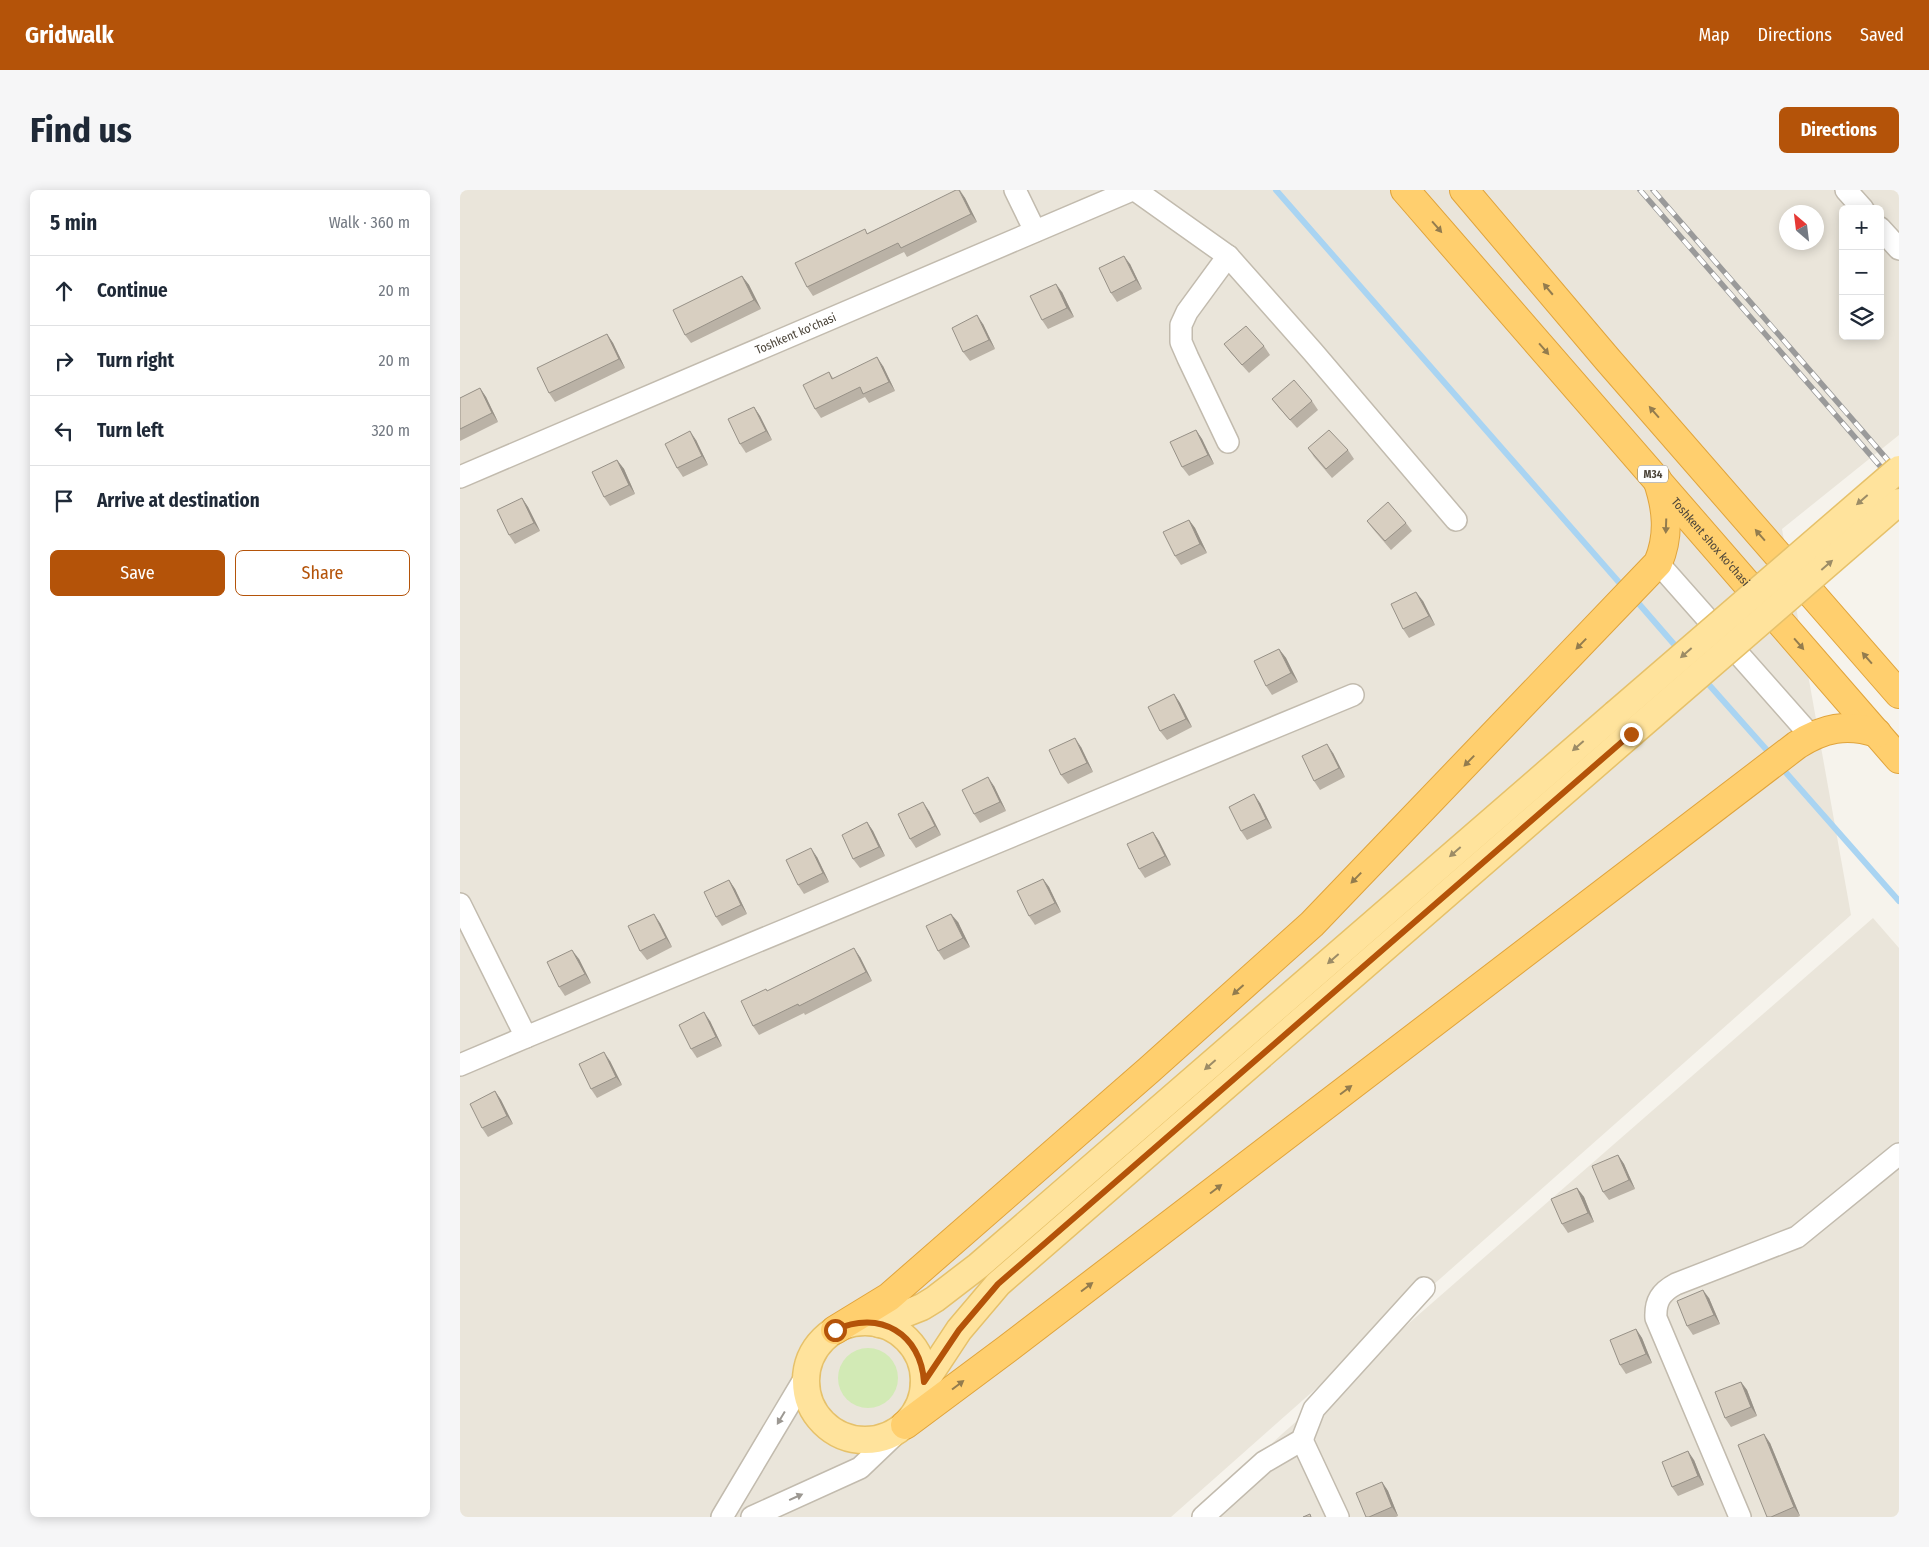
<!DOCTYPE html>
<meta charset="utf-8">
<style>
:root{--surface:#fff;--page:#f6f6f7;--text:#1f2937;--muted:#747a83;--line:#e0e1e3;--accent:#b45309}
body{margin:0;font-family:"Fira Sans Condensed",sans-serif;background:var(--page);color:var(--text)}
.controls{position:absolute;right:15px;top:15px;display:grid;overflow:hidden;border-radius:8px;box-shadow:0 2px 12px #0003}
.controls button{width:45px;height:45px;display:grid;place-items:center;padding:0;border:0;border-bottom:1px solid var(--line);background:var(--surface);color:var(--text);font:25px sans-serif}
.compass{position:absolute;left:1319px;top:15px;width:45px;height:45px;border-radius:50%;background:var(--surface);box-shadow:0 2px 12px #0003;rotate:332deg}
.stop{position:absolute;width:15px;height:15px;margin:-11px;border:4px solid #b45309;border-radius:50%;background:#fff}
.stop.end{background:#b45309;border-color:#fff;box-shadow:0 1px 5px #0008}
.list{margin:0;padding:0;list-style:none}
h2{display:flex;justify-content:space-between;align-items:center;height:65px;margin:0;padding:0 20px;font-size:21px}
h2 small{font-size:16px;font-weight:400;color:var(--muted)}
.list li{display:grid;grid-template-columns:32px 1fr auto;gap:15px;align-items:center;box-sizing:border-box;height:70px;padding:0 20px;border-top:1px solid var(--line)}
.list b{display:block;font-size:19px;white-space:nowrap}
.list em{font-size:16px;font-style:normal;color:var(--muted)}
.actions{display:flex;gap:10px;padding:15px 20px}
.actions a{flex:1;padding:11px 0;border:1px solid var(--accent);border-radius:8px;text-align:center;font-size:18px;color:var(--accent)}
.actions .main{background:var(--accent);color:#fff}
.icon{flex:none;width:28px;height:28px;fill:none;stroke:currentColor;stroke-width:2;stroke-linecap:round;stroke-linejoin:round}
.map{position:relative;flex:none;width:1439px;height:1327px;overflow:hidden;border-radius:8px}
header{display:flex;align-items:center;gap:30px;box-sizing:border-box;height:70px;padding:0 25px;background:var(--accent);color:#fff}
header strong{font-size:24px}
nav{display:flex;gap:28px;margin-inline-start:auto;font-size:18px}
.intro{display:flex;align-items:center;justify-content:space-between;box-sizing:border-box;height:120px;padding:0 30px}
h1{margin:0;font-size:35px}
.button{padding:12px 22px;border-radius:8px;background:var(--accent);color:#fff;font-size:18px;font-weight:700}
main{display:flex;gap:30px;padding:0 30px}
aside{flex:1;background:var(--surface);border-radius:8px;box-shadow:0 2px 12px #0003}
.map>svg:first-child{display:block}
.residential{fill:#eae5da;fill-rule:evenodd}
.green{fill:#d2eab5}
.lines{fill:none;stroke-linecap:round;stroke-linejoin:round}
.stream{stroke:#a9d4f2;stroke-width:6}
.minor-casing{stroke:#c2bbae;stroke-width:24}
.major-casing{stroke:#e6c16a;stroke-width:29}
.highway-casing{stroke:#e0a43c;stroke-width:30}
.minor{stroke:#fff;stroke-width:21}
.major{stroke:#ffe39c;stroke-width:26}
.highway{stroke:#ffcf6e;stroke-width:28}
.rail-casing{stroke:#9a9a9a;stroke-width:5.5}
.rail{stroke:#fff;stroke-width:4;stroke-dasharray:11;stroke-linecap:butt}
.major-bridge-casing{stroke:#e6c16a;stroke-width:29;stroke-linecap:butt}
.major-bridge{stroke:#ffe39c;stroke-width:26}
.wall{fill:#bab2a6}
.shaded-wall{fill:#979187}
.building{fill:#d8cfc1;stroke:#979187}
.oneway{fill:#937c4e}
.oneway2{fill:#9c8c66}
.oneway3{fill:#9c9892}
.route{stroke:#b45309;stroke-width:6}
.labels{text-anchor:middle;stroke-width:4;stroke-linejoin:round;paint-order:stroke}
.shield{fill:#fff;stroke:#817c74;stroke-width:1}
.shield-label{font-size:11px;font-weight:bold;fill:#4b4439}
.street-label{font-size:12px;fill:#4b4439;stroke:#fff}
</style>
<header>
<strong>Gridwalk</strong>
<nav><a>Map</a><a>Directions</a><a>Saved</a></nav>
</header>
<div class="intro"><h1>Find us</h1><a class="button">Directions</a></div>
<main>
<aside>
<h2>5 min<small>Walk · 360 m</small></h2>
<ul class="list">
<li><svg class="icon" aria-label="ahead" viewBox="0 0 24 24"><path d="M12 20V5M6 11l6-6 6 6"/></svg><div><b>Continue</b></div><em>20 m</em></li>
<li><svg class="icon" aria-label="right" viewBox="0 0 24 24"><path d="M7 20v-9h11M14 6l5 5-5 5"/></svg><div><b>Turn right</b></div><em>20 m</em></li>
<li><svg class="icon" aria-label="left" viewBox="0 0 24 24"><path d="M17 20v-9H6M10 6l-5 5 5 5"/></svg><div><b>Turn left</b></div><em>320 m</em></li>
<li><svg class="icon" aria-label="arrive" viewBox="0 0 24 24"><path d="M6 21V4h12l-3 4 3 4H6"/></svg><div><b>Arrive at destination</b></div></li>
</ul>
<div class="actions"><a class="main">Save</a><a>Share</a></div>
</aside>
<div class="map">
<svg width="1439" height="1327" viewBox="0 0 1439 1327">
<rect width="100%" height="100%" fill="#f6f3ec"/>
<g class="residential">
<path d="M 0,0 L 1439,0 L 1439,245 L 1322,339 L 1391,725 L 711,1327 L 0,1327 ZM 1383,19 L 1420,19 L 1420,146 L 1383,146 ZM 1326,22 L 1356,22 L 1356,52 L 1326,52 Z"/>
<path d="M 1413,728 L 1439,758 L 1439,1327 L 733,1327 L 822,1244 Z"/>
</g>
<circle class="green" cx="408" cy="1188" r="30"/>
<g class="lines">
<g class="stream">
<path d="M 816,0 L 1164,398"/>
<path d="M 1173,407 L 1219,460"/>
<path d="M 1243,488 L 1313,567"/>
<path d="M 1321,577 L 1439,711"/>
</g>
<defs>
<g id="minor">
<path d="M 555,0 L 575,41"/>
<path d="M 675,0 L 768,66 L 853,162 L 996,330"/>
<path d="M 1386,0 L 1403,19"/>
<path d="M 1420,38 L 1439,59"/>
<path d="M 768,252 L 728,168 L 721,152 L 721,135 L 727,122 L 768,66"/>
<path id="s1" d="M 0,287 L 672,0"/>
<path d="M 1198,373 L 1351,546"/>
<path d="M 0,714 L 66,847 L 893,505"/>
<path d="M 0,875 L 66,847"/>
<path d="M 842,1250 L 878,1327"/>
<path d="M 262,1327 L 346,1186"/>
<path d="M 292,1327 L 400,1278 L 445,1235"/>
<path d="M 743,1327 L 804,1272 L 842,1250 L 854,1219 L 964,1098"/>
<path d="M 1280,1327 L 1196,1128 C 1195,1111 1201,1102 1216,1094 L 1337,1047 L 1439,964"/>
</g>
<g id="major">
<circle cx="405" cy="1191" r="59"/>
<path d="M 419,1134 L 462,1117 L 475,1109 L 518,1076 L 1155,524"/>
<path d="M 464,1193 L 499,1140 L 538,1094 L 1171,544"/>
</g>
<g id="highway">
<path id="s2" d="M 945,0 L 1439,569"/>
<path d="M 1004,0 L 1148,170 L 1439,504"/>
<path d="M 375,1140 L 429,1107 L 689,880 L 852,734 L 1198,373 C 1210,345 1207,318 1197,289"/>
<path d="M 445,1235 L 547,1159 L 1337,555 C 1363,538 1387,533 1417,543"/>
</g>
</defs>
<use href="#minor" class="minor-casing"/>
<use href="#major" class="major-casing"/>
<use href="#highway" class="highway-casing"/>
<use href="#minor" class="minor"/>
<use href="#major" class="major"/>
<use href="#highway" class="highway"/>
<defs>
<g id="rail">
<path d="M 1180,0 L 1439,298"/>
<path d="M 1193,0 L 1439,283"/>
</g>
</defs>
<use href="#rail" class="rail-casing"/>
<use href="#rail" class="rail"/>
<defs>
<g id="major-bridge">
<path d="M 1155,524 L 1439,279"/>
<path d="M 1171,544 L 1439,312"/>
</g>
</defs>
<use href="#major-bridge" class="major-bridge-casing"/>
<use href="#major-bridge" class="major-bridge"/>
</g>
<g class="wall">
<path d="M 500,0 L 505,8 L 517,32 L 447,67 L 444,62 L 353,106 L 347,97 L 408,43 Z"/>
<path d="M 670,74 L 682,99 L 657,112 L 651,103 Z"/>
<path d="M 282,86 L 289,95 L 301,119 L 231,153 L 225,145 Z"/>
<path d="M 602,102 L 614,127 L 588,139 L 582,130 Z"/>
<path d="M 523,134 L 535,159 L 510,171 L 503,162 Z"/>
<path d="M 147,144 L 153,153 L 165,178 L 95,212 L 89,203 Z"/>
<path d="M 764,154 L 804,156 L 810,165 L 789,183 L 771,163 Z"/>
<path d="M 423,176 L 435,201 L 409,213 L 405,207 L 361,228 L 355,219 L 369,182 L 373,188 Z"/>
<path d="M 20,198 L 26,207 L 38,232 L 0,251 L 0,208 Z"/>
<path d="M 812,209 L 852,211 L 858,220 L 837,238 L 819,218 Z"/>
<path d="M 294,217 L 300,226 L 312,250 L 286,263 L 280,254 Z"/>
<path d="M 736,240 L 742,249 L 754,274 L 729,286 L 722,277 Z"/>
<path d="M 236,250 L 248,275 L 223,287 L 217,278 Z"/>
<path d="M 848,258 L 888,260 L 894,269 L 872,288 L 854,267 Z"/>
<path d="M 157,270 L 164,279 L 175,304 L 150,316 L 144,307 Z"/>
<path d="M 62,308 L 68,317 L 80,341 L 55,354 L 49,345 Z"/>
<path d="M 729,330 L 735,338 L 747,363 L 721,375 L 715,366 Z"/>
<path d="M 907,331 L 946,333 L 952,341 L 931,360 L 913,339 Z"/>
<path d="M 963,411 L 975,435 L 949,448 L 943,439 Z"/>
<path d="M 819,459 L 826,468 L 838,492 L 812,505 L 806,496 Z"/>
<path d="M 714,504 L 720,513 L 732,537 L 707,550 L 700,541 Z"/>
<path d="M 621,557 L 633,582 L 608,594 L 601,585 Z"/>
<path d="M 873,563 L 885,587 L 860,600 L 854,591 Z"/>
<path d="M 534,596 L 546,621 L 520,633 L 514,624 Z"/>
<path d="M 800,613 L 812,638 L 787,650 L 781,641 Z"/>
<path d="M 469,621 L 481,645 L 456,658 L 450,649 Z"/>
<path d="M 407,632 L 413,641 L 425,666 L 400,678 L 393,669 Z"/>
<path d="M 693,642 L 699,651 L 711,675 L 685,688 L 679,679 Z"/>
<path d="M 357,667 L 369,692 L 344,704 L 338,695 Z"/>
<path d="M 583,689 L 589,697 L 601,722 L 575,735 L 569,726 Z"/>
<path d="M 269,690 L 275,699 L 287,724 L 262,736 L 256,727 Z"/>
<path d="M 498,732 L 510,757 L 484,770 L 478,761 Z"/>
<path d="M 200,733 L 212,757 L 187,770 L 180,761 Z"/>
<path d="M 400,767 L 412,791 L 345,825 L 344,823 L 299,845 L 293,836 L 308,801 Z"/>
<path d="M 119,769 L 131,793 L 105,806 L 99,797 Z"/>
<path d="M 250,831 L 262,856 L 237,868 L 231,859 Z"/>
<path d="M 150,871 L 162,895 L 137,908 L 131,899 Z"/>
<path d="M 35,901 L 41,910 L 53,934 L 28,947 L 22,938 Z"/>
<path d="M 1158,965 L 1164,974 L 1175,999 L 1149,1010 L 1143,1002 Z"/>
<path d="M 1117,998 L 1124,1007 L 1134,1032 L 1108,1043 L 1102,1034 Z"/>
<path d="M 1249,1108 L 1260,1134 L 1233,1145 L 1227,1136 Z"/>
<path d="M 1176,1139 L 1182,1148 L 1192,1173 L 1166,1184 L 1160,1175 Z"/>
<path d="M 1281,1192 L 1287,1200 L 1297,1226 L 1271,1237 L 1265,1228 Z"/>
<path d="M 1310,1253 L 1340,1326 L 1338,1327 L 1307,1327 Z"/>
<path d="M 1234,1270 L 1244,1295 L 1218,1306 L 1212,1297 Z"/>
<path d="M 922,1292 L 928,1301 L 938,1326 L 936,1327 L 906,1327 Z"/>
</g>
<g class="shaded-wall">
<path d="M 499,0 L 505,8 L 517,32 L 511,24 Z"/>
<path d="M 664,66 L 670,74 L 682,99 L 676,90 Z"/>
<path d="M 282,86 L 289,95 L 301,119 L 294,110 Z"/>
<path d="M 596,94 L 602,102 L 614,127 L 607,118 Z"/>
<path d="M 517,125 L 523,134 L 535,159 L 529,150 Z"/>
<path d="M 147,144 L 153,153 L 165,178 L 159,169 Z"/>
<path d="M 417,167 L 423,176 L 435,201 L 429,192 Z"/>
<path d="M 20,198 L 26,207 L 38,232 L 32,223 Z"/>
<path d="M 294,217 L 300,226 L 312,250 L 306,241 Z"/>
<path d="M 736,240 L 742,249 L 754,274 L 748,265 Z"/>
<path d="M 230,241 L 236,250 L 248,275 L 242,266 Z"/>
<path d="M 157,270 L 164,279 L 175,304 L 169,295 Z"/>
<path d="M 62,308 L 68,317 L 80,341 L 74,333 Z"/>
<path d="M 729,330 L 735,338 L 747,363 L 740,354 Z"/>
<path d="M 956,402 L 963,411 L 975,435 L 969,426 Z"/>
<path d="M 819,459 L 826,468 L 838,492 L 831,483 Z"/>
<path d="M 714,504 L 720,513 L 732,537 L 726,529 Z"/>
<path d="M 615,548 L 621,557 L 633,582 L 627,573 Z"/>
<path d="M 867,554 L 873,563 L 885,587 L 879,578 Z"/>
<path d="M 528,587 L 534,596 L 546,621 L 540,612 Z"/>
<path d="M 794,604 L 800,613 L 812,638 L 806,629 Z"/>
<path d="M 463,612 L 469,621 L 481,645 L 475,636 Z"/>
<path d="M 407,632 L 413,641 L 425,666 L 419,657 Z"/>
<path d="M 693,642 L 699,651 L 711,675 L 705,666 Z"/>
<path d="M 351,658 L 357,667 L 369,692 L 363,683 Z"/>
<path d="M 583,689 L 589,697 L 601,722 L 595,713 Z"/>
<path d="M 269,690 L 275,699 L 287,724 L 281,715 Z"/>
<path d="M 194,724 L 200,733 L 212,757 L 206,748 Z"/>
<path d="M 491,724 L 498,732 L 510,757 L 503,748 Z"/>
<path d="M 394,758 L 400,767 L 412,791 L 406,782 Z"/>
<path d="M 112,760 L 119,769 L 131,793 L 125,784 Z"/>
<path d="M 244,822 L 250,831 L 262,856 L 256,847 Z"/>
<path d="M 144,862 L 150,871 L 162,895 L 156,887 Z"/>
<path d="M 35,901 L 41,910 L 53,934 L 47,926 Z"/>
<path d="M 1158,965 L 1164,974 L 1175,999 L 1169,990 Z"/>
<path d="M 1117,998 L 1124,1007 L 1134,1032 L 1128,1023 Z"/>
<path d="M 1243,1100 L 1249,1108 L 1260,1134 L 1254,1125 Z"/>
<path d="M 1176,1139 L 1182,1148 L 1192,1173 L 1186,1164 Z"/>
<path d="M 1281,1192 L 1287,1200 L 1297,1226 L 1291,1217 Z"/>
<path d="M 1304,1244 L 1310,1253 L 1340,1326 L 1334,1317 Z"/>
<path d="M 1228,1261 L 1234,1270 L 1244,1295 L 1238,1286 Z"/>
<path d="M 922,1292 L 928,1301 L 938,1326 L 932,1317 Z"/>
</g>
<g class="building">
<path d="M 496,0 L 499,0 L 511,24 L 441,58 L 438,53 L 347,97 L 335,73 L 405,39 L 407,44 Z"/>
<path d="M 664,66 L 676,90 L 651,103 L 639,78 Z"/>
<path d="M 282,86 L 294,110 L 225,145 L 213,120 Z"/>
<path d="M 596,94 L 607,118 L 582,130 L 570,106 Z"/>
<path d="M 517,125 L 529,150 L 503,162 L 492,138 Z"/>
<path d="M 786,136 L 804,156 L 782,175 L 764,154 Z"/>
<path d="M 147,144 L 159,169 L 89,203 L 77,178 Z"/>
<path d="M 417,167 L 429,192 L 403,204 L 400,197 L 355,219 L 343,195 L 369,182 L 372,189 Z"/>
<path d="M 834,190 L 852,211 L 830,230 L 812,209 Z"/>
<path d="M 20,198 L 32,223 L 0,239 L 0,208 Z"/>
<path d="M 294,217 L 306,241 L 280,254 L 268,229 Z"/>
<path d="M 736,240 L 748,265 L 722,277 L 710,252 Z"/>
<path d="M 869,240 L 888,260 L 866,279 L 848,258 Z"/>
<path d="M 230,241 L 242,266 L 217,278 L 205,254 Z"/>
<path d="M 157,270 L 169,295 L 144,307 L 132,282 Z"/>
<path d="M 62,308 L 74,333 L 49,345 L 37,320 Z"/>
<path d="M 928,312 L 946,333 L 925,351 L 907,331 Z"/>
<path d="M 729,330 L 740,354 L 715,366 L 703,342 Z"/>
<path d="M 956,402 L 969,426 L 943,439 L 931,414 Z"/>
<path d="M 819,459 L 831,483 L 806,496 L 794,471 Z"/>
<path d="M 714,504 L 726,529 L 700,541 L 688,517 Z"/>
<path d="M 615,548 L 627,573 L 601,585 L 589,560 Z"/>
<path d="M 867,554 L 879,578 L 854,591 L 842,566 Z"/>
<path d="M 528,587 L 540,612 L 514,624 L 502,600 Z"/>
<path d="M 794,604 L 806,629 L 781,641 L 769,617 Z"/>
<path d="M 463,612 L 475,636 L 450,649 L 438,624 Z"/>
<path d="M 407,632 L 419,657 L 393,669 L 382,645 Z"/>
<path d="M 693,642 L 705,666 L 679,679 L 667,654 Z"/>
<path d="M 351,658 L 363,683 L 338,695 L 326,670 Z"/>
<path d="M 583,689 L 595,713 L 569,726 L 557,701 Z"/>
<path d="M 269,690 L 281,715 L 256,727 L 244,702 Z"/>
<path d="M 194,724 L 206,748 L 180,761 L 168,736 Z"/>
<path d="M 491,724 L 503,748 L 478,761 L 466,736 Z"/>
<path d="M 394,758 L 406,782 L 339,816 L 338,814 L 293,836 L 281,811 L 306,799 L 307,801 Z"/>
<path d="M 112,760 L 125,784 L 99,797 L 87,772 Z"/>
<path d="M 244,822 L 256,847 L 231,859 L 219,835 Z"/>
<path d="M 144,862 L 156,887 L 131,899 L 119,874 Z"/>
<path d="M 35,901 L 47,926 L 22,938 L 10,914 Z"/>
<path d="M 1158,965 L 1169,990 L 1143,1002 L 1132,976 Z"/>
<path d="M 1117,998 L 1128,1023 L 1102,1034 L 1091,1009 Z"/>
<path d="M 1243,1100 L 1254,1125 L 1227,1136 L 1217,1111 Z"/>
<path d="M 1176,1139 L 1186,1164 L 1160,1175 L 1150,1150 Z"/>
<path d="M 1281,1192 L 1291,1217 L 1265,1228 L 1255,1202 Z"/>
<path d="M 1304,1244 L 1334,1317 L 1311,1327 L 1307,1327 L 1278,1255 Z"/>
<path d="M 1228,1261 L 1238,1286 L 1212,1297 L 1202,1272 Z"/>
<path d="M 922,1292 L 932,1317 L 909,1327 L 906,1327 L 896,1303 Z"/>
<path d="M 850,1324 L 851,1327 L 843,1327 Z"/>
</g>
<defs><path id="oneway-solid" d="M-6-.8H1V-3.2L6.5 0L1 3.2V.8H-6Z" transform="scale(1.25)"/></defs>
<g class="oneway">
<use href="#oneway-solid" transform="translate(977 37) rotate(49)"/>
<use href="#oneway-solid" transform="translate(1088 99) rotate(-130)"/>
<use href="#oneway-solid" transform="translate(1084 159) rotate(49)"/>
<use href="#oneway-solid" transform="translate(1194 222) rotate(-131)"/>
<use href="#oneway-solid" transform="translate(1206 336) rotate(92)"/>
<use href="#oneway-solid" transform="translate(1300 345) rotate(-131)"/>
<use href="#oneway-solid" transform="translate(1121 454) rotate(134)"/>
<use href="#oneway-solid" transform="translate(1339 454) rotate(49)"/>
<use href="#oneway-solid" transform="translate(1407 468) rotate(-131)"/>
<use href="#oneway-solid" transform="translate(1009 571) rotate(134)"/>
<use href="#oneway-solid" transform="translate(896 688) rotate(134)"/>
<use href="#oneway-solid" transform="translate(778 800) rotate(138)"/>
<use href="#oneway-solid" transform="translate(886 900) rotate(-37)"/>
<use href="#oneway-solid" transform="translate(756 999) rotate(-37)"/>
<use href="#oneway-solid" transform="translate(627 1097) rotate(-37)"/>
<use href="#oneway-solid" transform="translate(498 1195) rotate(-37)"/>
</g>
<g class="oneway2">
<use href="#oneway-solid" transform="translate(1402 310) rotate(139)"/>
<use href="#oneway-solid" transform="translate(1367 375) rotate(-41)"/>
<use href="#oneway-solid" transform="translate(1226 463) rotate(139)"/>
<use href="#oneway-solid" transform="translate(1118 556) rotate(139)"/>
<use href="#oneway-solid" transform="translate(995 662) rotate(139)"/>
<use href="#oneway-solid" transform="translate(873 769) rotate(139)"/>
<use href="#oneway-solid" transform="translate(750 875) rotate(139)"/>
</g>
<g class="oneway3">
<use href="#oneway-solid" transform="translate(321 1228) rotate(121)"/>
<use href="#oneway-solid" transform="translate(336 1307) rotate(-24)"/>
</g>
<g class="lines">
<path class="route" d="M 375,1140 C 420,1119 461,1144 464,1192 L 499,1140 L 538,1094 L 1171,544"/>
</g>
<g class="labels">
<rect class="shield" x="1178" y="275.5" width="30" height="17" rx="4"/>
<g class="shield-label">
<text x="1193" y="288">M34</text>
</g>
<g class="street-label">
<text dy="4" stroke="none"><textPath href="#s1" startOffset="365">Toshkent ko'chasi</textPath></text>
<text dy="4" stroke="none"><textPath href="#s2" startOffset="466">Toshkent shox ko'chasi</textPath></text>
</g>
</g>
</svg>
<div class="controls">
<button>+</button>
<button>−</button>
<button><svg class="icon" aria-label="layers" viewBox="0 0 24 24"><path d="M12 4l9 5-9 5-9-5zM3 14l9 5 9-5"/></svg></button>
</div>
<svg class="compass" viewBox="-18 -18 36 36"><path d="M0-13l5 13h-10z" fill="#e53935"/><path d="M0 13l5-13h-10z" fill="#747a83"/></svg>
<div class="stop" style="left:375px;top:1140px"></div>
<div class="stop end" style="left:1171px;top:544px"></div>
</div>
</main>
